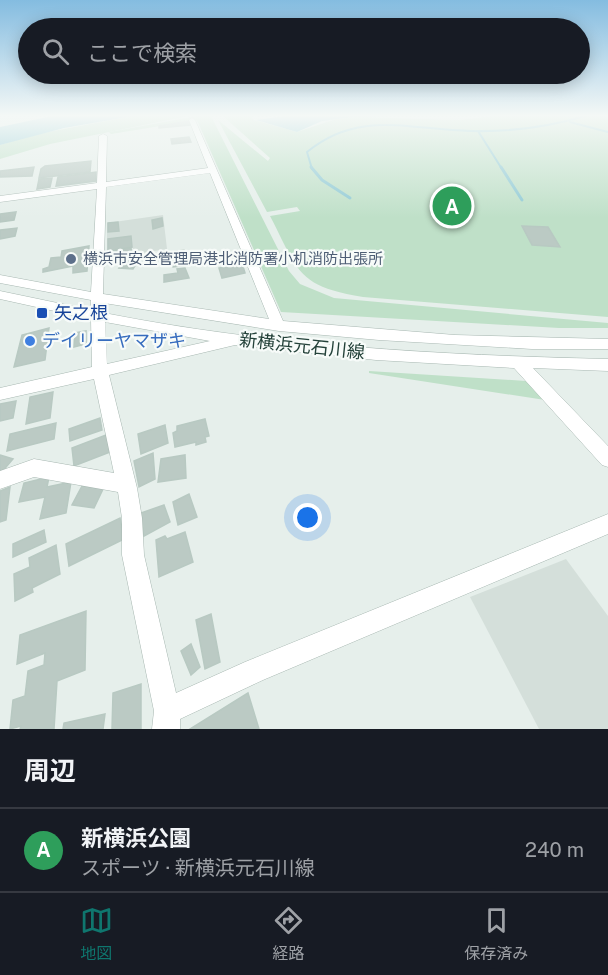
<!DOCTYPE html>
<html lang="ja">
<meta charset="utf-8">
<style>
:root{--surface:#171b24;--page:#20242c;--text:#f1f3f6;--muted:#9ea1a6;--line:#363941;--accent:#0f766e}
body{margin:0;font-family:"Public Sans","Noto Sans JP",sans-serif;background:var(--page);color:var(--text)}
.you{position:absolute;left:308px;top:518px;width:21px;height:21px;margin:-15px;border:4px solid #fff;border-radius:50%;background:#1a73e8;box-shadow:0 0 0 9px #1a73e833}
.badge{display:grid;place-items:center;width:39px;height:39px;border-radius:50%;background:var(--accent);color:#fff;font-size:20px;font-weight:700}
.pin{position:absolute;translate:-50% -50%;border:3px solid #fff;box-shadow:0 2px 6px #0006}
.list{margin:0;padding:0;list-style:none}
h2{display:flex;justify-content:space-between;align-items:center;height:78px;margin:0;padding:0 24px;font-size:26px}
h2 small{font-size:20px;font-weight:400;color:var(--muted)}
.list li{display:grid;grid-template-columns:39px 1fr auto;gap:18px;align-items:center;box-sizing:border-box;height:84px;padding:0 24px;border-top:2px solid var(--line)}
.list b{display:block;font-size:22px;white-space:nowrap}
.list p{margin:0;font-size:20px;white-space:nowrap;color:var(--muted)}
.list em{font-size:20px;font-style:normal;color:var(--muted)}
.icon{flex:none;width:33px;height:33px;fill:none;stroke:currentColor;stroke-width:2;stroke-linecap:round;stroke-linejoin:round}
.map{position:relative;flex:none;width:608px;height:729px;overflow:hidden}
.search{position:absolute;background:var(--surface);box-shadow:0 3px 15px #0003;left:18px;right:18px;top:18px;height:66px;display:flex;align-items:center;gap:15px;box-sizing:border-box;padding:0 21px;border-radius:33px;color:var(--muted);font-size:22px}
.sheet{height:162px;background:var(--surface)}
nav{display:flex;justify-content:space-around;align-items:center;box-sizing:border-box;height:84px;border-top:2px solid var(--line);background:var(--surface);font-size:16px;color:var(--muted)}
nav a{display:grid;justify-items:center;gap:3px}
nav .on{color:var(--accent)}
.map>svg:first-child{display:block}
.built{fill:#d4dfda}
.green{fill:#bfe0c8}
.water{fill:#8ec9d4}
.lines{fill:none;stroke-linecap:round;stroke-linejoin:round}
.stream-far1{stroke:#8ec9d4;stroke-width:2}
.stream{stroke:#8ec9d4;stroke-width:3}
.building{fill:#bbcac4;stroke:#b8c9c2;stroke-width:1.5}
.minor-casing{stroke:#a8b8b2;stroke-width:1}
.minor{fill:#fff;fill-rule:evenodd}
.service-dot{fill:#5c6f8a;stroke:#f7fbf9;stroke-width:2}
.transit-dot{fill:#1a4fb4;stroke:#f7fbf9;stroke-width:2}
.shop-dot{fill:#3f7fe0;stroke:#f7fbf9;stroke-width:2}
.labels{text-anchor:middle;stroke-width:4.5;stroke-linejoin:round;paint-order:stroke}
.far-service-label{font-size:15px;fill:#4e5e75;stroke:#f7fbf9;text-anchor:start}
.transit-label{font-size:18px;fill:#164399;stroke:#f7fbf9;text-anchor:start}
.shop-label{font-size:18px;fill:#366cbe;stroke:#f7fbf9;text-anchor:start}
.street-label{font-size:18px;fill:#24423a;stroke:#f7fbf9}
</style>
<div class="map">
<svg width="608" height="729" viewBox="0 0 608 729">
<rect width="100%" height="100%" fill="#e6efeb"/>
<g class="built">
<path d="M 163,215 L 167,249 L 135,254 L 133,248 L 107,252 L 107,223 Z"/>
<path d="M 566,559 L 608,616 L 608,729 L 539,729 L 470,597 Z"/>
</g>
<g class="green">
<path d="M 133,116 L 188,116 L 50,144 L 0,159 L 0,145 L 32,135 Z"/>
<path d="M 197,116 L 211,116 L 289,271 L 300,284 L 334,298 L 608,323 L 608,328 L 559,328 L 281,312 L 197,120 L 111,134 L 109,132 Z"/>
<path d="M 223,116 L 250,116 L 254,120 L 297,132 L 336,119 L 355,117 L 459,120 L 495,116 L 608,116 L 608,317 L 363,297 C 297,286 299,272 270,216 L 300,211 L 297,207 L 267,212 L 218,120 L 268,161 L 270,158 Z"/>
<path d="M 369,371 L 526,381 L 545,400 L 369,373 Z"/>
</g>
<g class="water">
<path d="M 52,116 L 133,116 L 64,128 L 0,145 L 0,127 Z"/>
<path d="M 285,116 L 390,116 L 352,117 L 322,121 L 297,132 L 256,120 Z"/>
</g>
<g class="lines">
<g class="stream-far1">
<path d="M 570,122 L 608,132"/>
<path d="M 478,131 L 502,169"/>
<path d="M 312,169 L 307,152 C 359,109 410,130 471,131 C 510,132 548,127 585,116"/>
</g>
<g class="stream">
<path d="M 311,167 L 322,180 L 350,198"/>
<path d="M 501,167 L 522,200"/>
</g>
</g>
<g class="building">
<path d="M 189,121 L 190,125 L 159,128 L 159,126 Z"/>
<path d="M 189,137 L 191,142 L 172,144 L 171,139 Z"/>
<path d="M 91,161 L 90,172 L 39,178 L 41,169 L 45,166 Z"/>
<path d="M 34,167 L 32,176 L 0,177 L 0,171 Z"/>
<path d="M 96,172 L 96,181 L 56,186 L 58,177 Z"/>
<path d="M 52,178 L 50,187 L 37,189 L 39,179 Z"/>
<path d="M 16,212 L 14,220 L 0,222 L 0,214 Z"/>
<path d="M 162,218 L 163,226 L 153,229 L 152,220 Z"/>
<path d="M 118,222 L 119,231 L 108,232 L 108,223 Z"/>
<path d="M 522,226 L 548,227 L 560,247 L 532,245 Z"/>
<path d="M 17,228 L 15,236 L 0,239 L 0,230 Z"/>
<path d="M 131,236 L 132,247 L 108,251 L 108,239 Z"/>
<path d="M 89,246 L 87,271 L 73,273 L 73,266 L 43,272 L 43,269 L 49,267 L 51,258 L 61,257 L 62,251 Z"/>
<path d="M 131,248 L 132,255 L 107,259 L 108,252 Z"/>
<path d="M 184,250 L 188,265 L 173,267 L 170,252 Z"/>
<path d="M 124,261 L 138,261 L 133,269 L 119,268 Z"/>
<path d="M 242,263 L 245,273 L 222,278 L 219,268 Z"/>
<path d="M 185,268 L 189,278 L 164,282 L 164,275 L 178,273 L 177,269 Z"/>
<path d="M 49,328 L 45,360 L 14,367 L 22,335 Z"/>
<path d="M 86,331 L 86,344 L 74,347 L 75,333 Z"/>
<path d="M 53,392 L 50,418 L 26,424 L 30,397 Z"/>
<path d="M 16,401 L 13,418 L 0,421 L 0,404 Z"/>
<path d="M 100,418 L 102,430 L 70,441 L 69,429 Z"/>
<path d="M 205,419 L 209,436 L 205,437 L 206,442 L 196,445 L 196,442 L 175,447 L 173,433 L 177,431 L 177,426 Z"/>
<path d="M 56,423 L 54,439 L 7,451 L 10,434 Z"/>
<path d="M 165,425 L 168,443 L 141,454 L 138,434 Z"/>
<path d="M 106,435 L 110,452 L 74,466 L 72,448 Z"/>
<path d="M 153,453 L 155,479 L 139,487 L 134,461 Z"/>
<path d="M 0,455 L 13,459 L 0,474 Z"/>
<path d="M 185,455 L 186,478 L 158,482 L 161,459 Z"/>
<path d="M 49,477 L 47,487 L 71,482 L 66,513 L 40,519 L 45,497 L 19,502 L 24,483 Z"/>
<path d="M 82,486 L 103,489 L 94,508 L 72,505 Z"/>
<path d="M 10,487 L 6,520 L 0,522 L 0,491 Z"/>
<path d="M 189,494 L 197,517 L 178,525 L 173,502 Z"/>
<path d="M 164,505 L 170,522 L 144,536 L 141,513 Z"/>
<path d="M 120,518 L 124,539 L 69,566 L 66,544 Z"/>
<path d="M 44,530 L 46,542 L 13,557 L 13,544 Z"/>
<path d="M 185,532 L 193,562 L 159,577 L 156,540 L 165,536 L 167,539 Z"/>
<path d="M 56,545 L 60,574 L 32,588 L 33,592 L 15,601 L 14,574 L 30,567 L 29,558 Z"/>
<path d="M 86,611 L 85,670 L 57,681 L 54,729 L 20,729 L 21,726 L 10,729 L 13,700 L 25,696 L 28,671 L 44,665 L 45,653 L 17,664 L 20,635 Z"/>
<path d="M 211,614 L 220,662 L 205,669 L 196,620 Z"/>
<path d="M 191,644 L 200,667 L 191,675 L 181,651 Z"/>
<path d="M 141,684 L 141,729 L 112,729 L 113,693 Z"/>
<path d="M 248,693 L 259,729 L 190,729 Z"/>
<path d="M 105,714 L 103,729 L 63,729 L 64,723 Z"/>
</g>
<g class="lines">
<defs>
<path id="minor" d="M 192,118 L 195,120 L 283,321 L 455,335 L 608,339 L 608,349 L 532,349 L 379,340 L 279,331 L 104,303 L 104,313 C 270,346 439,355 608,359 L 608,371 L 533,368 L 608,446 L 608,467 L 602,465 L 514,368 L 376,360 L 235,345 L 109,375 L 137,488 L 142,518 L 144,555 L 176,693 L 245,662 L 608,514 L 608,534 L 263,680 L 180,719 L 180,729 L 152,729 L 154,711 L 122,555 L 122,518 L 118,492 L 34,477 L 0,489 L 0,471 L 34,459 L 114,473 L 94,379 L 0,400 L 0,388 L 92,367 L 91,319 L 0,299 L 0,291 L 91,310 L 91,300 L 0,283 L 0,275 L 91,292 L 97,189 L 0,202 L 0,196 L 97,183 L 99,136 L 103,134 L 107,136 L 106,182 L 208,168 L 189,120 ZM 210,173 L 269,319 L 103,294 L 106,187 ZM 105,322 L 210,341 L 107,364 Z"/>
</defs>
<use href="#minor" class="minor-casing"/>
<use href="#minor" class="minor"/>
</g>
<linearGradient id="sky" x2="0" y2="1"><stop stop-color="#84bce0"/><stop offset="0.53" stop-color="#f4f8f6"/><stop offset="1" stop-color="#f4f8f6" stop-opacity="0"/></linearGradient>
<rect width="608" height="218" fill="url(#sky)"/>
<circle class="service-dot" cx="71" cy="259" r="6"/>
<rect class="transit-dot" x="36" y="307" width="12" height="12" rx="3"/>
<circle class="shop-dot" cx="30" cy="341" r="6"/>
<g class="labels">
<g class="far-service-label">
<text x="83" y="264">横浜市安全管理局港北消防署小机消防出張所</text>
</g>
<g class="transit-label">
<text x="54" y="319">矢之根</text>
</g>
<g class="shop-label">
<text x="42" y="347">デイリーヤマザキ</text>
</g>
<g class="street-label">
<text transform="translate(302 346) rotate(6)" y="6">新横浜元石川線</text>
</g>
</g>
</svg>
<div class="you"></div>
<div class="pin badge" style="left:452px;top:206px;background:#2e9e5b">A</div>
<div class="search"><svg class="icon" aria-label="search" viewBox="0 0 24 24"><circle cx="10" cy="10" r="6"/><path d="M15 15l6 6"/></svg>ここで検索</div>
</div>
<section class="sheet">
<h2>周辺<small></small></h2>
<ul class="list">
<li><span class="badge" style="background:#2e9e5b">A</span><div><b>新横浜公園</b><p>スポーツ · 新横浜元石川線</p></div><em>240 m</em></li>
</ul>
</section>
<nav>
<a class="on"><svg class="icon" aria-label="map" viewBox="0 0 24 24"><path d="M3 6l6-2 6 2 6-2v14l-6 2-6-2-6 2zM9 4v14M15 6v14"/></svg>地図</a>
<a><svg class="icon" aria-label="directions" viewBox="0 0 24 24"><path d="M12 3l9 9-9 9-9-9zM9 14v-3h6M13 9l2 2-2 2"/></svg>経路</a>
<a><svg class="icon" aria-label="saved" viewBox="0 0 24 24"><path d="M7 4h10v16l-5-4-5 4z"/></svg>保存済み</a>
</nav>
